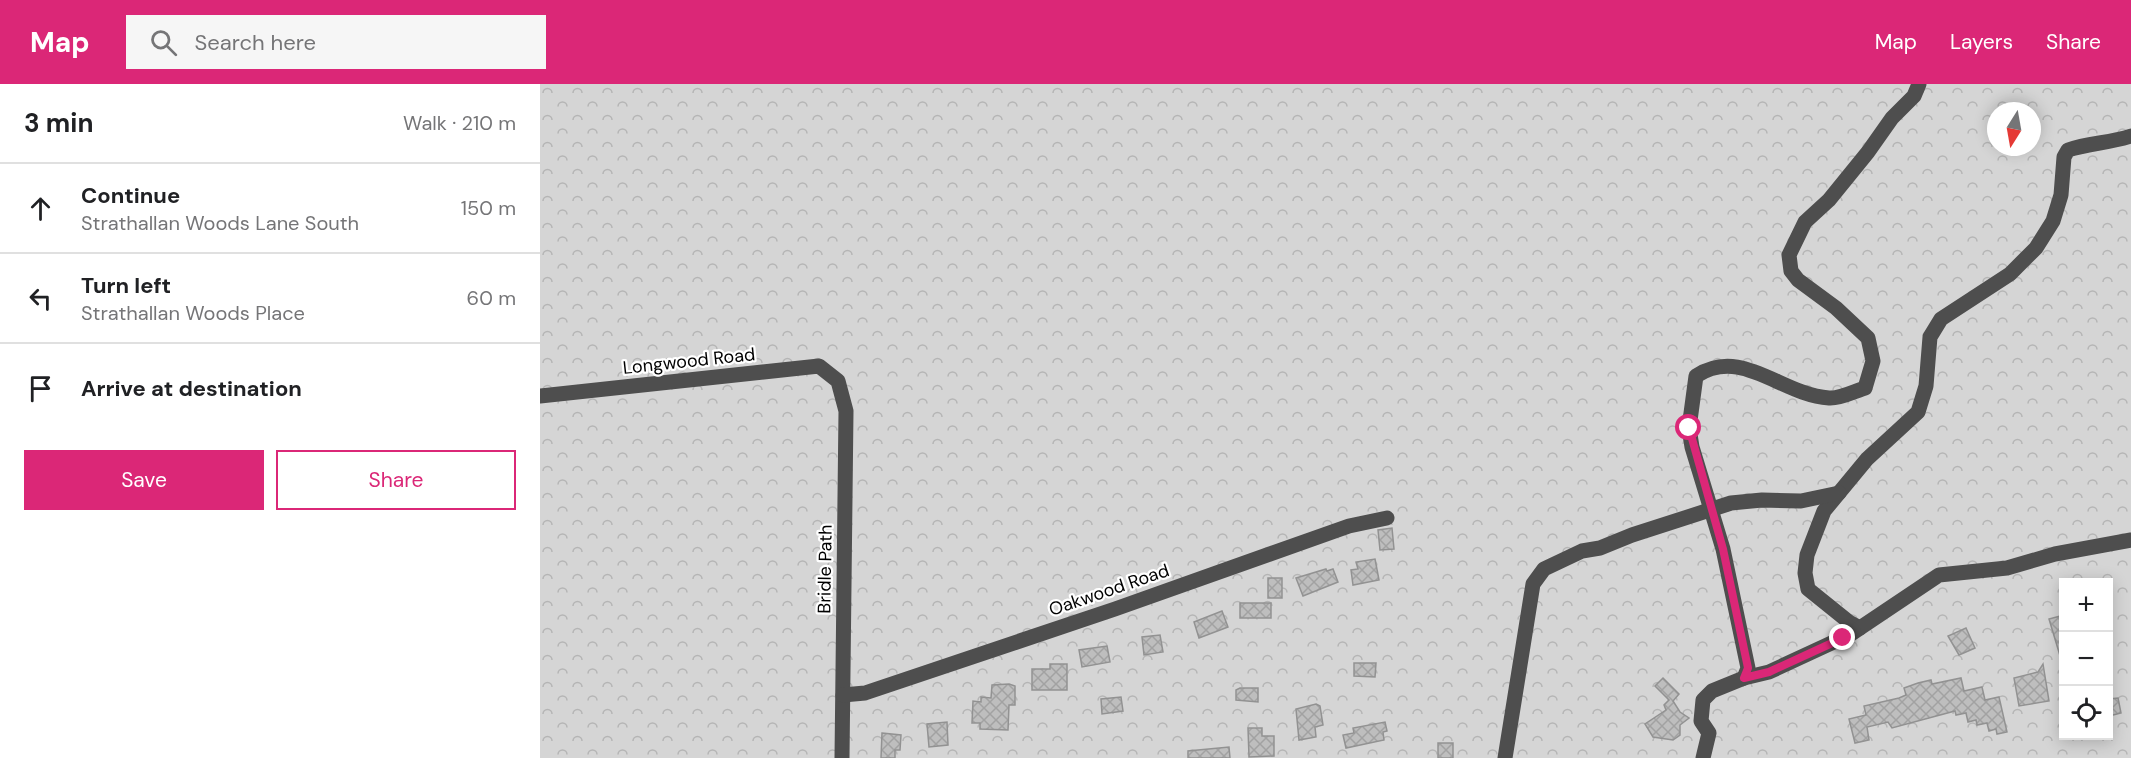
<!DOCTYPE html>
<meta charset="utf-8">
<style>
:root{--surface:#fff;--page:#f6f6f6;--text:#202124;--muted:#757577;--line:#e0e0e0;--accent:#db2777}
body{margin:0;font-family:"DM Sans",sans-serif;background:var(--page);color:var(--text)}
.controls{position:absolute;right:18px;bottom:18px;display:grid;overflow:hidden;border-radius:0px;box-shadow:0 3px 15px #0003}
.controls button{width:54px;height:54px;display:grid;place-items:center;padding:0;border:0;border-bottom:2px solid var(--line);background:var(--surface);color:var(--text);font:30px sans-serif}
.compass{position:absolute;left:1447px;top:18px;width:54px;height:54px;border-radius:50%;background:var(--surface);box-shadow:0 3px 15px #0003;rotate:191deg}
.stop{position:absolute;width:18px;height:18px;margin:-14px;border:4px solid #db2777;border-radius:50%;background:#fff}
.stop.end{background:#db2777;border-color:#fff;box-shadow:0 2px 6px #0008}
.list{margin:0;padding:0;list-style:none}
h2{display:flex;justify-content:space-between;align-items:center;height:78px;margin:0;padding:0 24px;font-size:26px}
h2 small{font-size:20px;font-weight:400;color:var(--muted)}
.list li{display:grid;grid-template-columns:39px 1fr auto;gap:18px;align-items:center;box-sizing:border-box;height:90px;padding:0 24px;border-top:2px solid var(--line)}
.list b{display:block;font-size:22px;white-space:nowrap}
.list p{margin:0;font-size:20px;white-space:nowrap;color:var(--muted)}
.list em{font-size:20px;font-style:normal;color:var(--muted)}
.actions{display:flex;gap:12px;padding:18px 24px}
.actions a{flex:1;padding:14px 0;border:2px solid var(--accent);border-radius:0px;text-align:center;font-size:21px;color:var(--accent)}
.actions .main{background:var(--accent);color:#fff}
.icon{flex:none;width:33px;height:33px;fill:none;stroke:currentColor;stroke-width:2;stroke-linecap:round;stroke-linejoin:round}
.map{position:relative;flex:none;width:1591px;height:674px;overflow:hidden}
header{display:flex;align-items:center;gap:36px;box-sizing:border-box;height:84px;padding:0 30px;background:var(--accent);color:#fff}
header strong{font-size:28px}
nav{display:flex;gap:33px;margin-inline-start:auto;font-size:21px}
.search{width:420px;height:54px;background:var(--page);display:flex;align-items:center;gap:15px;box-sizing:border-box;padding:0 21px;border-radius:0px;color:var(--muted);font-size:22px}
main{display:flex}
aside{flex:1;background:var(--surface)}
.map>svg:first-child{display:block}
.forest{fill:url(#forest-crowns);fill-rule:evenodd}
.building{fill:url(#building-cross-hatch);stroke:#929292;stroke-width:1.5}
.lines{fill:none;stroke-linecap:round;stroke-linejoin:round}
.minor{stroke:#4e4e4e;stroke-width:15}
.route{stroke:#db2777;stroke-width:8}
.labels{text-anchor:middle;stroke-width:4.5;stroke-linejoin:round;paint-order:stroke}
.street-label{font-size:18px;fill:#000;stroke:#fff}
</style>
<header>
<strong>Map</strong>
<div class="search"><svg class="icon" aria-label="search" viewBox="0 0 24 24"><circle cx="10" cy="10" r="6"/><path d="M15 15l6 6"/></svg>Search here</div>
<nav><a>Map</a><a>Layers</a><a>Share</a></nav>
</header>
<main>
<aside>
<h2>3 min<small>Walk · 210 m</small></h2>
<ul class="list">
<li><svg class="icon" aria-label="ahead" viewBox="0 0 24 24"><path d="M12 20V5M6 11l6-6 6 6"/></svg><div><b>Continue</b><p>Strathallan Woods Lane South</p></div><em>150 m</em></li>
<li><svg class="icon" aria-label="left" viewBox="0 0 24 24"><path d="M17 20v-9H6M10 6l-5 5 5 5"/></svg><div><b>Turn left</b><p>Strathallan Woods Place</p></div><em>60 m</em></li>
<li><svg class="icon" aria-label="arrive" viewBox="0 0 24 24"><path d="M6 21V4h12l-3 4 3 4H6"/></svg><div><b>Arrive at destination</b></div></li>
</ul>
<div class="actions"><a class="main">Save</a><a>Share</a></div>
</aside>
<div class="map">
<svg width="1591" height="674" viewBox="0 0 1591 674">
<defs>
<pattern id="forest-crowns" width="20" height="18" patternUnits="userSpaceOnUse" patternTransform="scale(1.5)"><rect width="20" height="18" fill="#d5d5d5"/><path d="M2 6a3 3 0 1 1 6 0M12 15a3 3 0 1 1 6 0" fill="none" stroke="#b5b5b5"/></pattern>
<pattern id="building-cross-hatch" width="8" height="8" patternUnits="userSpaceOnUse" patternTransform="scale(1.5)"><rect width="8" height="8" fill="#bebebe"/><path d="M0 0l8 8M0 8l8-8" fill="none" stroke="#a2a2a2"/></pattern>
</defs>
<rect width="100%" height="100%" fill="#fff"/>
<path class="forest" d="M 0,0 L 1591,0 L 1591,674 L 0,674 ZM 1456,27 L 1492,27 L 1492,63 L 1456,63 ZM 1524,498 L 1568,498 L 1568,652 L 1524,652 Z"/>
<g class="building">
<path d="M 852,444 L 854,465 L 840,466 L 838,446 Z"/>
<path d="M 835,475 L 839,496 L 813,501 L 811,486 L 818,485 L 816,478 Z"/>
<path d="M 786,485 L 787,487 L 793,485 L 798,498 L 763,512 L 756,494 Z"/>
<rect x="728" y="494" width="14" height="20"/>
<rect x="700" y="519" width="31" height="15"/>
<path d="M 682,527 L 688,543 L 659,554 L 654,538 Z"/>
<path d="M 1524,531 L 1524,574 L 1521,575 L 1509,535 Z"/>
<path d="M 1426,544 L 1435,564 L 1419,571 L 1408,552 Z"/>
<path d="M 620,551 L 623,568 L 604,571 L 602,553 Z"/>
<path d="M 567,562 L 570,578 L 542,583 L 539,566 Z"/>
<path d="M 814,579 L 836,579 L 835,593 L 814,592 Z"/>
<path d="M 510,580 L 527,580 L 527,606 L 492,606 L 492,585 L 510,585 Z"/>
<path d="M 1503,580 L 1509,617 L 1479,622 L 1474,594 L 1498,588 Z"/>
<path d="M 1123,594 L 1139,610 L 1133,617 L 1140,628 L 1149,634 L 1140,641 L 1140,651 L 1133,656 L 1113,653 L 1105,640 L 1126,626 L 1124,621 L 1129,616 L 1115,602 Z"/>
<path d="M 1421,594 L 1424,607 L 1442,603 L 1445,616 L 1459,613 L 1467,648 L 1457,650 L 1456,645 L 1449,647 L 1447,639 L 1437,641 L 1436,636 L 1428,638 L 1426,629 L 1416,631 L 1415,627 L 1352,644 L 1348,638 L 1327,643 L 1329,656 L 1315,659 L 1309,635 L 1326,631 L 1324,622 L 1359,614 L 1366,611 L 1364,604 L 1378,599 L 1391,596 L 1392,600 Z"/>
<path d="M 469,600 L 475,602 L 475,621 L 469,621 L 468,646 L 440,645 L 440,639 L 432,639 L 433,617 L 441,618 L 441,613 L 451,614 L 452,601 Z"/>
<path d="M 700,604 L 718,604 L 718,618 L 696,616 L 696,606 Z"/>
<path d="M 581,613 L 583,627 L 562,630 L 561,615 Z"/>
<path d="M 1578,614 L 1581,629 L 1569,632 L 1569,615 Z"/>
<path d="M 776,620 L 780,622 L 783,641 L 775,643 L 776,653 L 759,656 L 756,625 Z"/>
<path d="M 407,638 L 408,661 L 389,663 L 387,640 Z"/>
<path d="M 845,638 L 847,647 L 843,648 L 844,656 L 806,664 L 803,651 L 814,649 L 813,644 Z"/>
<path d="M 708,644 L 722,644 L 722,652 L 734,652 L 734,672 L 709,673 Z"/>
<path d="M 342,649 L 361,651 L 360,666 L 355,666 L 355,674 L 341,674 Z"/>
<rect x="898" y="659" width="15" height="15"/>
<path d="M 689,663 L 690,674 L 648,674 L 648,667 Z"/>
</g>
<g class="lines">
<g class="minor">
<path d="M 0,312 L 279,282 L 298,297 L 306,327 L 302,674"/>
<path d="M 1320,544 L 1309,538 L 1268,505 L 1265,489 L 1267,471 L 1284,427 L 1327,375 L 1378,328 L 1386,302 L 1390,253 L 1401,235 L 1470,190 L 1496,164 L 1513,137 L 1521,111 L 1524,73 L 1528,66 C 1549,59 1570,59 1591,52"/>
<path d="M 1204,594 L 1208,584 L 1183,465 L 1152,363 L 1149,344 L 1156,292 C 1202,262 1241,311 1289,314 C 1300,315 1315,307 1325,304 L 1333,277 L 1328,254 L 1296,224 L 1258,196 L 1251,187 L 1249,171 L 1265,138 L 1289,116 L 1328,68 L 1352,34 L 1374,12 L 1379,0"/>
<path d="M 303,611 L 325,609 L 575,525 L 809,442 L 847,434"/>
<path d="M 965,674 L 993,500 L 1004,485 L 1042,467 L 1060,464 L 1092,451 L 1191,419 L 1222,416 L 1261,417 L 1299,409"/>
<path d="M 1163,674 L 1169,649 L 1161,637 L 1163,616 L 1172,607 L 1204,594 L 1229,588 L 1311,550 L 1399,491 L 1467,484 L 1515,470 L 1591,456"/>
</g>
</g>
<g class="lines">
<path class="route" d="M 1149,344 L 1183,465 L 1208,584 L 1204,594 L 1229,588 L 1303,554"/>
</g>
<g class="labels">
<g class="street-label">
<text transform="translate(149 277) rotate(-6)" y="6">Longwood Road</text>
<text transform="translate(285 485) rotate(-89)" y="6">Bridle Path</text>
<text transform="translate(569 506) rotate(-19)" y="6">Oakwood Road</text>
</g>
</g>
</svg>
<div class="controls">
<button>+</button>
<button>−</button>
<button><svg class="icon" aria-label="locate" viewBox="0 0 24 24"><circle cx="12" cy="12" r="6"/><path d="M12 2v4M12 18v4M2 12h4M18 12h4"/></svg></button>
</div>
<svg class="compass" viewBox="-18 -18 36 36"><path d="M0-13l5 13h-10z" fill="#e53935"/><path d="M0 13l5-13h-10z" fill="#757577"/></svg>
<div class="stop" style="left:1149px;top:344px"></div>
<div class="stop end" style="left:1303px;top:554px"></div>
</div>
</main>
